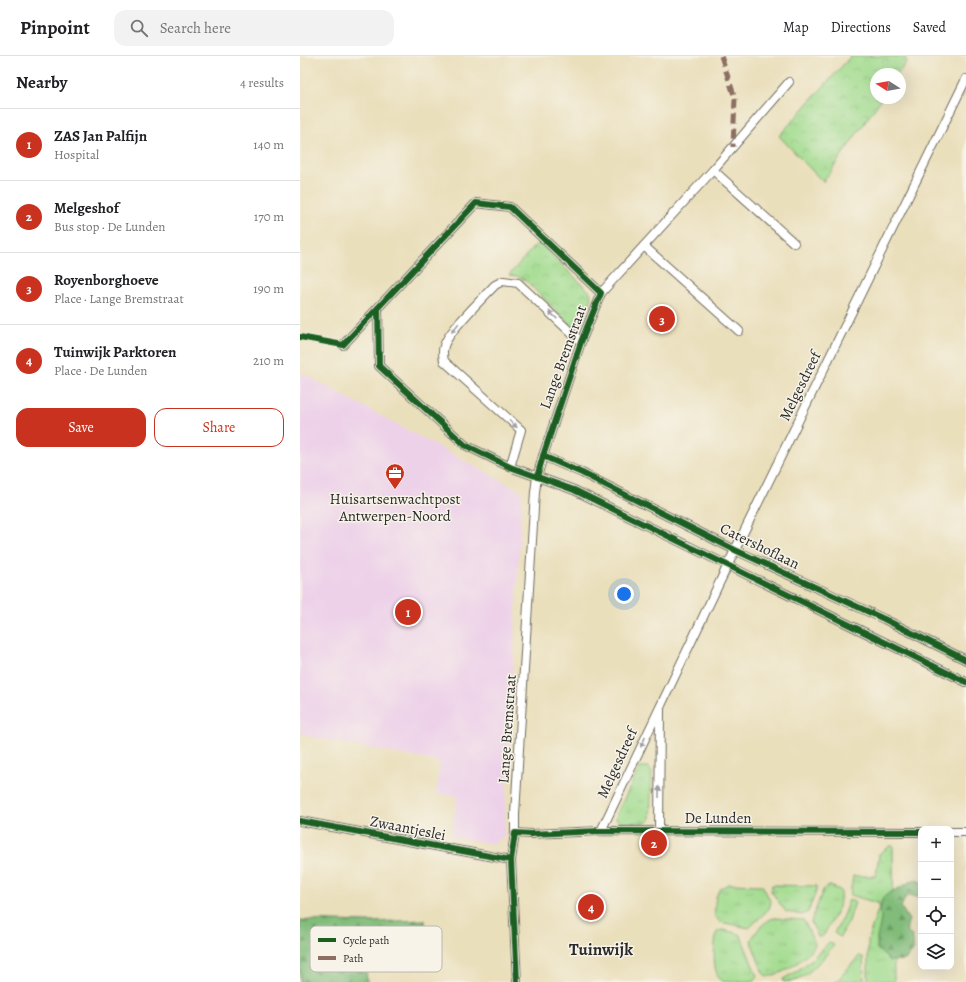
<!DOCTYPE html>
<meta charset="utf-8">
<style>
:root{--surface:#fff;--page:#f2f2f2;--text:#202124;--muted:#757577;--line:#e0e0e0;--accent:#c8321e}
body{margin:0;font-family:Alegreya,serif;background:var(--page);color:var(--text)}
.controls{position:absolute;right:12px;bottom:12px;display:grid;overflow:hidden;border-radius:8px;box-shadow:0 4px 16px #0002}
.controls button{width:36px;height:36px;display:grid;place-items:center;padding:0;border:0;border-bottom:1px solid var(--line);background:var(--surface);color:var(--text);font:20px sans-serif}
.compass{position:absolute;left:570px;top:12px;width:36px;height:36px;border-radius:50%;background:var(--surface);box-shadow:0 4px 16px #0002;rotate:281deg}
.you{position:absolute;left:324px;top:538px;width:14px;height:14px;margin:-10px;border:3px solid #fff;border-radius:50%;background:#1a73e8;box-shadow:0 0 0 6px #1a73e833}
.badge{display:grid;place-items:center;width:26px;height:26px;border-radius:50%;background:var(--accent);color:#fff;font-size:13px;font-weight:700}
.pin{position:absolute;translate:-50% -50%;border:2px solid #fff;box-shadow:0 1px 4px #0006}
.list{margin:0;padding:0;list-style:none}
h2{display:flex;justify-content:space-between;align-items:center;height:52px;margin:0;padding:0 16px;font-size:17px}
h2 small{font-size:13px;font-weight:400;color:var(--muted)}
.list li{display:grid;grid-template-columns:26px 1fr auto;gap:12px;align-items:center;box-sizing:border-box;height:72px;padding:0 16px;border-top:1px solid var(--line)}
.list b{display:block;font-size:15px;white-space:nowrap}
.list p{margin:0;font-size:13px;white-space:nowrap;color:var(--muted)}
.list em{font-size:13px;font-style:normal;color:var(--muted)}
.actions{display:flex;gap:8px;padding:12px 16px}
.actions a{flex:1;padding:9px 0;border:1px solid var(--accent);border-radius:12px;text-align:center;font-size:14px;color:var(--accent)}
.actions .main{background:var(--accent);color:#fff}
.icon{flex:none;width:22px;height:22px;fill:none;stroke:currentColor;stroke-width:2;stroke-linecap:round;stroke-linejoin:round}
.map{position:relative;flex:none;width:666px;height:926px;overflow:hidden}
header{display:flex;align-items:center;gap:24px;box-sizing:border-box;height:56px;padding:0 20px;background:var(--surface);border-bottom:1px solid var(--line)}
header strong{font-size:19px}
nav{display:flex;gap:22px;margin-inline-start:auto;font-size:14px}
.search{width:280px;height:36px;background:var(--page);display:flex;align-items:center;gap:10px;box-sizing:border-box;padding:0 14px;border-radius:12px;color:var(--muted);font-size:15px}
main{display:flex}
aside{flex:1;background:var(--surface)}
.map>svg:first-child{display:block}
.built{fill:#edd1e9}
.grass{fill:url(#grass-tufts);stroke:#66845d}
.forest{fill:url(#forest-firs);stroke:#567452}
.park{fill:url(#park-crowns);stroke:#66845d}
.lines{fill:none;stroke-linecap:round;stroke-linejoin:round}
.street-casing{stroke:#6e6a5d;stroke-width:10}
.street{stroke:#fff;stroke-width:8}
.quiet{stroke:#8d6e63;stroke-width:5;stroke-dasharray:10 5;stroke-linecap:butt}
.cycleway-casing{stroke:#f7f3e8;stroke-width:8}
.cycleway{stroke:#1b5e20;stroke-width:6}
.oneway{fill:#a0a0a0}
.labels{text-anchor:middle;stroke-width:3;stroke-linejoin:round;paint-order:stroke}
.street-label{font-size:15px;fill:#2b2b2b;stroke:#f7f3e8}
.poi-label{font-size:15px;fill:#2b2b2b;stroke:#f7f3e8}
.quarter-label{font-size:17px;font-weight:bold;fill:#2b2b2b;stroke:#f7f3e8}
.key{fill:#f7f3e8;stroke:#bab7af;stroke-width:1}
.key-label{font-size:11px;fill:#2b2b2b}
</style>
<header>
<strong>Pinpoint</strong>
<div class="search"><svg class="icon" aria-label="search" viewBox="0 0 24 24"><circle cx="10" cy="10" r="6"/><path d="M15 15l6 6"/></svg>Search here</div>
<nav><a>Map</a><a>Directions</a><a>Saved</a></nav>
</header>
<main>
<aside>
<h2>Nearby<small>4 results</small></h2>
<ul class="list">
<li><span class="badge">1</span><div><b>ZAS Jan Palfijn</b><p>Hospital</p></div><em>140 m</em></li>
<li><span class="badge">2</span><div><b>Melgeshof</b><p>Bus stop · De Lunden</p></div><em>170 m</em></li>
<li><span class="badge">3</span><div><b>Royenborghoeve</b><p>Place · Lange Bremstraat</p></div><em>190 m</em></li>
<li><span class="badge">4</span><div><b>Tuinwijk Parktoren</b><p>Place · De Lunden</p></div><em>210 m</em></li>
</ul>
<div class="actions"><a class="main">Save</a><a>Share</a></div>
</aside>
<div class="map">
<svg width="666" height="926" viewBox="0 0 666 926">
<defs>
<pattern id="grass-tufts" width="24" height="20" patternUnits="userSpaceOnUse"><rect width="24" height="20" fill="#a2dc8f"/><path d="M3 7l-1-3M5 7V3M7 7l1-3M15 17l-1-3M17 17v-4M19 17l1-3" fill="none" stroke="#8cbd7c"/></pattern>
<pattern id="forest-firs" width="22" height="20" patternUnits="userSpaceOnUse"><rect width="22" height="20" fill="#81bc7a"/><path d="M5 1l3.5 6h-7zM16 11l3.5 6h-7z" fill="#6a9964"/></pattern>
<pattern id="park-crowns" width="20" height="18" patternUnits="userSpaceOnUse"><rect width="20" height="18" fill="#a2dc8f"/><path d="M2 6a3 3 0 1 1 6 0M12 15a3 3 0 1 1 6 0" fill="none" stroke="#8cbd7c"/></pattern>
</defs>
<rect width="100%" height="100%" fill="#f7f3e8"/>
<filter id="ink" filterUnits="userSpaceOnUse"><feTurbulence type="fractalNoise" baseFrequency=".025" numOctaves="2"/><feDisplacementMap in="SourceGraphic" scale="8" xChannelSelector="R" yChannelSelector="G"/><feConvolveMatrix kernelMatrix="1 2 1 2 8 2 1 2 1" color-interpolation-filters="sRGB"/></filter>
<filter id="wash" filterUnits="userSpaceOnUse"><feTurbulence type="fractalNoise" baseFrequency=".012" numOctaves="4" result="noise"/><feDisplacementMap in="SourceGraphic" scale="16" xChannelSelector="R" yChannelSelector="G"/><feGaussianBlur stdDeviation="0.9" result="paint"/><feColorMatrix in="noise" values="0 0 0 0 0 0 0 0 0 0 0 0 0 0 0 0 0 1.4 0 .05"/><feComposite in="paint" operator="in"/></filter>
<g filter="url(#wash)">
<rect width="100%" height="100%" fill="#eadfbb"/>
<path class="built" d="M 0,316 L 222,436 L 204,780 L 193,788 L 151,780 L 158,740 L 136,738 L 140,706 L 12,681 L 0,676 Z"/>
<g class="grass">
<path d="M 340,711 L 348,711 L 352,716 L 350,763 L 348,766 L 345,767 L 319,766 L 316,762 L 317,757 Z"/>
<path d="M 590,790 L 593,790 L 594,926 L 568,926 L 568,883 L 580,848 L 550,839 L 553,820 L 576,820 L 579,798 Z"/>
<path d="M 429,828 L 462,829 L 471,846 L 469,853 L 449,872 L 420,866 L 415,861 C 415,847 413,833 429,828 Z"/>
<path d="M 472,829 L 516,830 L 517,833 L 508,856 L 502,859 L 486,856 L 471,835 Z"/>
<path d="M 530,830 L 540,834 L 541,836 L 539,851 L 524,879 L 521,881 L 518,881 L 511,866 L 523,834 L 526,831 Z"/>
<path d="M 549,844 L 555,846 L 549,865 L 540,881 L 534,877 L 542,862 Z"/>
<path d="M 474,862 L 501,864 L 504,865 L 515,888 C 513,898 478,922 469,920 C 466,920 465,919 463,917 L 451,885 C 454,877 465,864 474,862 Z"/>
<path d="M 424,874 L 440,878 L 457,920 L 454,925 L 423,926 C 410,915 415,893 416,878 L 418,875 Z"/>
<path d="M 529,886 L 534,889 C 522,904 505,926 484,926 L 483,923 C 502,913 515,901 529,886 Z"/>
<path d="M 559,900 L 563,901 L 564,926 L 536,926 Z"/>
</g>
<g class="forest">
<path d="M 616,824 L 621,826 L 621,841 L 606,840 L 601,851 L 609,864 C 603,878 611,874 613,884 C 614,887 613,891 614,894 L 605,904 L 589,905 L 585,899 L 577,893 L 577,882 L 581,864 L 580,853 L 583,841 L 610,826 Z"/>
<path d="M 0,864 L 69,866 L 125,864 L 127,905 L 66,908 L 67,926 L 0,926 Z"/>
</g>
<g class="park">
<path d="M 551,0 L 604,0 L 607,5 L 598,18 L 576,18 L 576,42 L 582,42 L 523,126 L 479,80 Z"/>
<path d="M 238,186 L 290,236 C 294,246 284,261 280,270 L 276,272 L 272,270 L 225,224 L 217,220 L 209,219 Z"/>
</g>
</g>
<g filter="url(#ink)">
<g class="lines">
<defs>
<g id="street">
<path d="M 413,114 L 494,187"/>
<path d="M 344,190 L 439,275"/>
<path d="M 78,252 L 79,310 L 165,389 L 210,411 L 274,434 L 666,626"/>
<path d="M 43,289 L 176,147 L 210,151 L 301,237"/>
<path d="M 243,400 L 282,417 L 435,494 L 584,563 L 666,604"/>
<path d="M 210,411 L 221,374 L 144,305 C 143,300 142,295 144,290 C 148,275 183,242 195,229 L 203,225 L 218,227 L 281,286"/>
<path d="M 0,765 L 211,804"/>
<path d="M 301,775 L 435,494 L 666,23"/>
<path d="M 359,775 L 360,654"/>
<path d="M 651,776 L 666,776"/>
<path d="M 215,777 L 231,778 L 301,775 L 621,776"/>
<path d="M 217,926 L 211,804 L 215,777 L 215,758 L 235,436 L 237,421 L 243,400 L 281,286 L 301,237 L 413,114 L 489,26"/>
</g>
</defs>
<use href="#street" class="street-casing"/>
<use href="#street" class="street"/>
<path class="quiet" d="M 421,0 L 435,42 L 433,91"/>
<defs>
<g id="cycleway">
<path d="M 78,252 L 79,310 L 165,389 L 210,411 L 274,434 L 666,626"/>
<path d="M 0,281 L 43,289 L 176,147 L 210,151 L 301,237 L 281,286 L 243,400 L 237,421"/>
<path d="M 243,400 L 282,417 L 435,494 L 584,563 L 666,604"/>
<path d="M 0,765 L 211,804"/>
<path d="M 217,926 L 211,804 L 215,777 L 231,778 L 301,775 L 621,776"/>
</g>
</defs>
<use href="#cycleway" class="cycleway-casing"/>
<use href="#cycleway" class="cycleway"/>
</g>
<defs><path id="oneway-solid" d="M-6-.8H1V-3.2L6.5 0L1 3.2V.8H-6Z"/></defs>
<g class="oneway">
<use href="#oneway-solid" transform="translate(253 259) rotate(-136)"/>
<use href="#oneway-solid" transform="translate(155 272) rotate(129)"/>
<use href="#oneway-solid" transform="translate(213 368) rotate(42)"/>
<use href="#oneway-solid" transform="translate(343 686) rotate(115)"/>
<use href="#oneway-solid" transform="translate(359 736) rotate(-90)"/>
</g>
</g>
<defs>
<symbol id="office-pin" viewBox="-11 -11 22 30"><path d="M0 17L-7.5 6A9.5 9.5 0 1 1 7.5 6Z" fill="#c8321e" stroke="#f7f3e8"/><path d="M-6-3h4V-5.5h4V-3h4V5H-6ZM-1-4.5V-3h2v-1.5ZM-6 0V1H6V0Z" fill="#fff"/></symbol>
</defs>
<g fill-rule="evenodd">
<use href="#office-pin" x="84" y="406" width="22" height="30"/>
</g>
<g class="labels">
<g class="street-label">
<text transform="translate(263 301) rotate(-70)" y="5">Lange Bremstraat</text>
<text transform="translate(500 330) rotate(-64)" y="5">Melgesdreef</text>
<text transform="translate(460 490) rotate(26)" y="5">Catershoflaan</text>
<text transform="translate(207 673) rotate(-86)" y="5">Lange Bremstraat</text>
<text transform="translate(317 707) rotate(-65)" y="5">Melgesdreef</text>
<text x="418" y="767">De Lunden</text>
<text transform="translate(108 772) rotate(11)" y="5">Zwaantjeslei</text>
</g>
<g class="poi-label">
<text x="95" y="448">Huisartsenwachtpost<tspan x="95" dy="17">Antwerpen-Noord</tspan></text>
</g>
<g class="quarter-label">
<text x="301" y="899">Tuinwijk</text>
</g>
</g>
<rect x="10" y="870" width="132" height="46" rx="6" class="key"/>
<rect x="18" y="882" width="18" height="4" fill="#1b5e20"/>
<rect x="18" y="900" width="18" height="4" fill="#8d6e63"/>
<g class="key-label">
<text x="43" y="888">Cycle path</text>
<text x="43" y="906">Path</text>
</g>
</svg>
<div class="controls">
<button>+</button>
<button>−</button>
<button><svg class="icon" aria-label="locate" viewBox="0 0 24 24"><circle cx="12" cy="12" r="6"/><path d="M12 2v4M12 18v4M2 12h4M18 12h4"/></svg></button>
<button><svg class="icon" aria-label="layers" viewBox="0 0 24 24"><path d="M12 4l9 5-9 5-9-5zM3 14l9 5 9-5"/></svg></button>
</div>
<svg class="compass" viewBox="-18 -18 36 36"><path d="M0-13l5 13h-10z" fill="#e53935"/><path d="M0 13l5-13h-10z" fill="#757577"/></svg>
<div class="you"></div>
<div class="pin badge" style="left:108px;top:556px">1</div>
<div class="pin badge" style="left:354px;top:787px">2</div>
<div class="pin badge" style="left:362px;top:263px">3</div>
<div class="pin badge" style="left:291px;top:851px">4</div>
</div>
</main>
